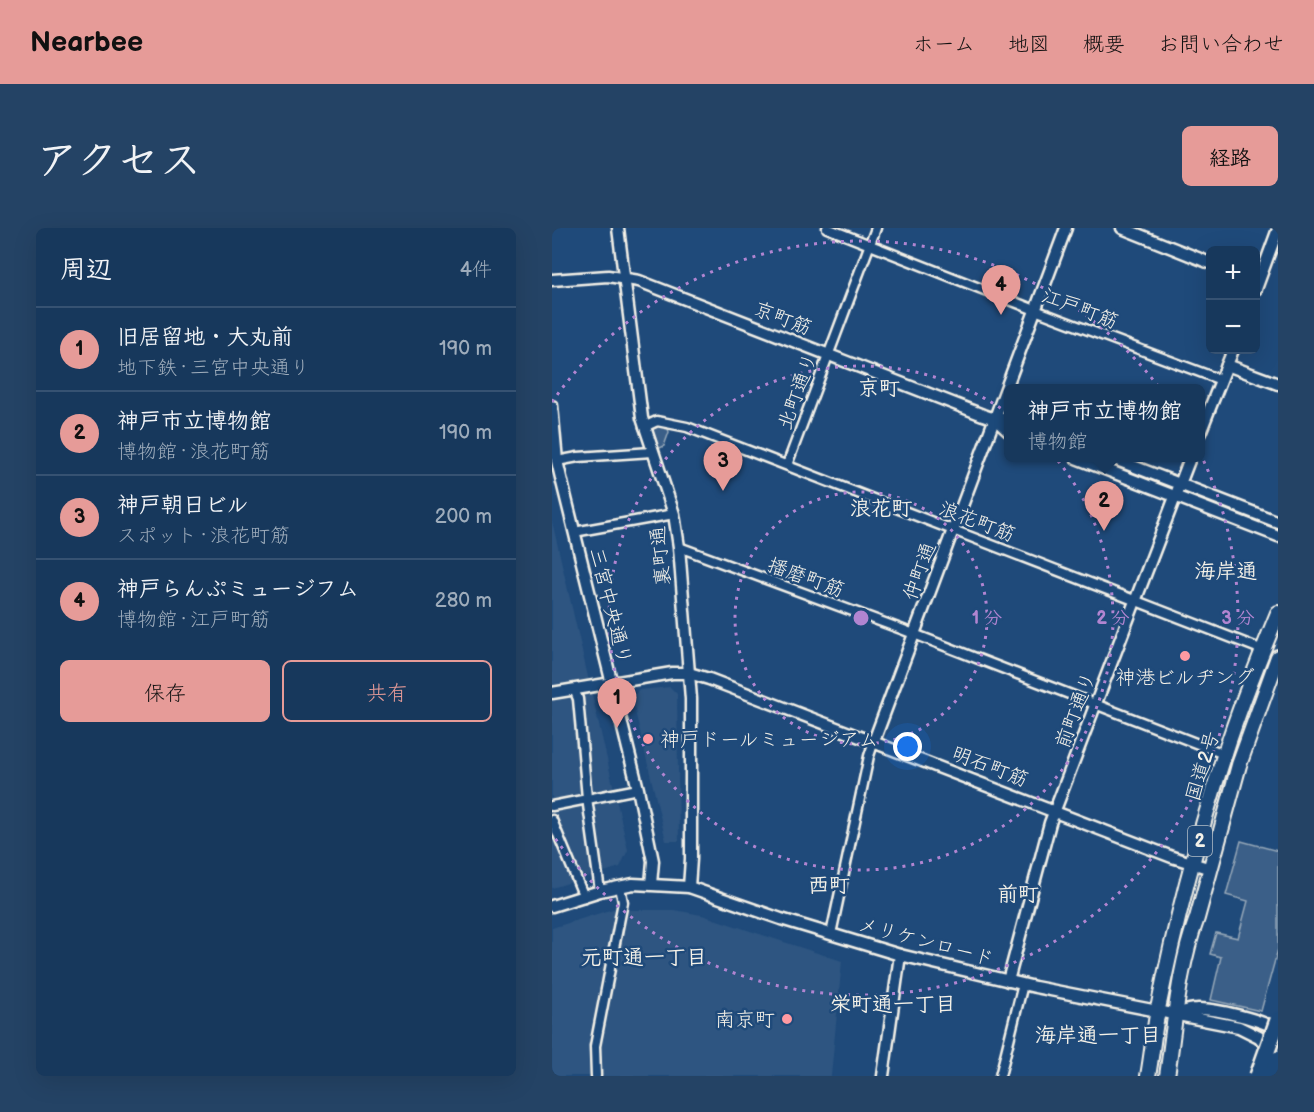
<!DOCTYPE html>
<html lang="ja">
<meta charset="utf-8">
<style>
:root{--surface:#17385c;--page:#244365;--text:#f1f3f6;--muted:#9eacbb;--line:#365272;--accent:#e69b98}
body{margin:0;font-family:"Balsamiq Sans","Klee One",sans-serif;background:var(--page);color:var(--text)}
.controls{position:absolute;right:18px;top:18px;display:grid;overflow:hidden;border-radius:9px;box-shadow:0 6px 24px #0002}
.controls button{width:54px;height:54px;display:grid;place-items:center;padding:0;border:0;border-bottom:2px solid var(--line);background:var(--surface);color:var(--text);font:30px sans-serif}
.you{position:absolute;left:356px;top:519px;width:21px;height:21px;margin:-15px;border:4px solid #fff;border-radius:50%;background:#1a73e8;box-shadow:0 0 0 9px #1a73e833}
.badge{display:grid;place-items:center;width:39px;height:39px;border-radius:50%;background:var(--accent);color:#111;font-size:20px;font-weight:700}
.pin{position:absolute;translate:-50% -50px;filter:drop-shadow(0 2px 3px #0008)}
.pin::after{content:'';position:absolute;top:32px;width:21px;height:18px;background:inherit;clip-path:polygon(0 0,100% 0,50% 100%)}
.popup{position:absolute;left:452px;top:156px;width:201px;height:78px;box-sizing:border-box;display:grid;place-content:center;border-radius:9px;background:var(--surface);filter:drop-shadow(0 2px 4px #0005);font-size:20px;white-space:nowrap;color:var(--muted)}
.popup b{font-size:22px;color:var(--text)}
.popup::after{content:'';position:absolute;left:50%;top:100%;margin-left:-12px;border:12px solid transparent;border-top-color:var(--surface)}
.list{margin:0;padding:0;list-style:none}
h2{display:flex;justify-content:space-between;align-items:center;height:78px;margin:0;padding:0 24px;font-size:26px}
h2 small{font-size:20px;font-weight:400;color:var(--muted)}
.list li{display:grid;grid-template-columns:39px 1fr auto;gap:18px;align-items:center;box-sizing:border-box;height:84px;padding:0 24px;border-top:2px solid var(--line)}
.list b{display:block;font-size:22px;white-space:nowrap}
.list p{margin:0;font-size:20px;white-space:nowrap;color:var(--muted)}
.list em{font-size:20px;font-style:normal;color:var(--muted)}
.actions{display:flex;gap:12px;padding:18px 24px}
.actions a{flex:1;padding:14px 0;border:2px solid var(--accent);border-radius:9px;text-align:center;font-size:21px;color:var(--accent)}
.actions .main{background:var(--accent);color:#111}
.map{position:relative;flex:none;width:726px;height:848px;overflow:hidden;border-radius:9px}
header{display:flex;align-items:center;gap:36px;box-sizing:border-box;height:84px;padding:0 30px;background:var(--accent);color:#111}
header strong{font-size:28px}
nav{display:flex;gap:33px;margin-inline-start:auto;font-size:21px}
.intro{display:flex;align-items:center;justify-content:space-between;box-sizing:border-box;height:144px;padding:0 36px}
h1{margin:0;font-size:42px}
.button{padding:15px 27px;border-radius:9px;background:var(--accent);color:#111;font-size:21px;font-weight:700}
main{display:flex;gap:36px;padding:0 36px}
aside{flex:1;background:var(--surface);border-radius:9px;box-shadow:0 6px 24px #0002}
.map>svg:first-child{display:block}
.built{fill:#2d5581}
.green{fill:#3a5f88;stroke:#97a8b8;stroke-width:1.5}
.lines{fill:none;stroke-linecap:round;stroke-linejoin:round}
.minor-casing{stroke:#f4f1e8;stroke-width:13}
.tertiary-casing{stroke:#f4f1e8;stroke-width:15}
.trunk-casing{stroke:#f4f1e8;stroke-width:18}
.minor{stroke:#1f4a7a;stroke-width:8}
.tertiary{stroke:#1f4a7a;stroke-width:10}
.trunk{stroke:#1f4a7a;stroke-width:14}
.motorway-bridge-casing{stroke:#f4f1e8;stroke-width:20;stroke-linecap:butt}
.motorway-bridge{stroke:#1f4a7a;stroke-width:15}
.ring{fill:none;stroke:#b185d1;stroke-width:3;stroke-dasharray:3 6}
.poi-dot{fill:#ff9aa2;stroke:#1f4a7a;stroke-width:2}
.labels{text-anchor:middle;stroke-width:5;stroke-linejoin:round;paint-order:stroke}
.shield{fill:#1f4a7a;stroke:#b4bfc7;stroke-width:1.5}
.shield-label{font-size:18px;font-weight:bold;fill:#f4f1e8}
.street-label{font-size:20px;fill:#f4f1e8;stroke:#1f4a7a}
.poi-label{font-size:20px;fill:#f4f1e8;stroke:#1f4a7a}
.neighbourhood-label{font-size:21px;font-weight:bold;fill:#f4f1e8;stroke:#1f4a7a}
.centre{fill:#b185d1;stroke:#1f4a7a;stroke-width:3}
.ring-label{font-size:18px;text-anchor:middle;font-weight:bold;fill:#b185d1;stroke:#1f4a7a;stroke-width:5;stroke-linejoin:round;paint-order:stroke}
</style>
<header>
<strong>Nearbee</strong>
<nav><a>ホーム</a><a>地図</a><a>概要</a><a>お問い合わせ</a></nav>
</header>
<div class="intro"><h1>アクセス</h1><a class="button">経路</a></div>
<main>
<aside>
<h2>周辺<small>4件</small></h2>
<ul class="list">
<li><span class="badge">1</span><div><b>旧居留地・大丸前</b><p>地下鉄 · 三宮中央通り</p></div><em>190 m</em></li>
<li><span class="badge">2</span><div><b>神戸市立博物館</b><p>博物館 · 浪花町筋</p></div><em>190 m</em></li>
<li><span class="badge">3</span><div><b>神戸朝日ビル</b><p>スポット · 浪花町筋</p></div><em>200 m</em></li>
<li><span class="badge">4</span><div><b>神戸らんぷミュージフム</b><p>博物館 · 江戸町筋</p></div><em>280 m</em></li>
</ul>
<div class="actions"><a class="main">保存</a><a>共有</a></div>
</aside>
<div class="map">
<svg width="726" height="848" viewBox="0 0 726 848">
<rect width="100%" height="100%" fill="#1f4a7a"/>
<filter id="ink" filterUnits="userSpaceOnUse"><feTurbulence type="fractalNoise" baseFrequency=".0167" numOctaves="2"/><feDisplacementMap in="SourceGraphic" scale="12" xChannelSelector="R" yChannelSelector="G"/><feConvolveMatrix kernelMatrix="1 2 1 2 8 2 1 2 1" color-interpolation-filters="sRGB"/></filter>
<g filter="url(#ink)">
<g class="built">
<path d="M 0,293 L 76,622 L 68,639 L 0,660 Z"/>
<path d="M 118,459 L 125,466 L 127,613 L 114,613 L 80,470 L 87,462 Z"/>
<path d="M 64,680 L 77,682 L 122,682 L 150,687 L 290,733 L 279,848 L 0,848 L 0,700 Z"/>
</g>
<g class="green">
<path d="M 108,197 L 115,197 L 117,204 L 112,218 L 106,221 L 99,201 L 100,199 Z"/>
<path d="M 689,613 L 726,623 L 726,721 L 709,783 L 659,772 L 669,729 L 658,726 L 664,705 L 686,710 L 696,673 L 674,667 Z"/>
</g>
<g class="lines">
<defs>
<g id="minor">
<path d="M 275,0 L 483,82 L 669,152"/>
<path d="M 92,199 L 105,193 L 135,199 L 711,422"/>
<path d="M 5,233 L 26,229 L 100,224"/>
<path d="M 235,237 L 324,0"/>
<path d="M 22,304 L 122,286"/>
<path d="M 127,319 L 349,401 L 672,526"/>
<path d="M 22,461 L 26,471 L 35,570 L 48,663"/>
<path d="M 0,578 L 86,561"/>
<path d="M 0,592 L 32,669"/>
<path d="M 279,706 L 317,528 L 322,513"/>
<path d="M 44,848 L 43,818 L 71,674 L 68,659"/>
<path d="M 448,848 L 471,756"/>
</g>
<g id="tertiary">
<path d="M 66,0 L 90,190 L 122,286 L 127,319 L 139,471 L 139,631 L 137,659"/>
<path d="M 570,0 L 658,35"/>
<path d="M 0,52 L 56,48 L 87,53 L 431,187 L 443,191 L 456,190"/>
<path d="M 704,61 L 726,1"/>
<path d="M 675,137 L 726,156"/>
<path d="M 0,178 L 5,233 L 10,254 L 86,561 L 101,633 L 99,656"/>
<path d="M 443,191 L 456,203"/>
<path d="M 648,205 L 681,122"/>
<path d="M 524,230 L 726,308"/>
<path d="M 560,230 L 726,294"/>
<path d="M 0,465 L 120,445 L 137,445 L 157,451 L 620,629 L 659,641"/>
<path d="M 322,513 L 514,0"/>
<path d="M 0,678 L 48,663 L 81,656 L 137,659 L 229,691 L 348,727 L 483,759 L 687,799 L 707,809 L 719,823"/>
<path d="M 456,753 L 498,595 L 638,230"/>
<path d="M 627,785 C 633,783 639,781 645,781 C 661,780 714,792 726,803"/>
<path d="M 331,848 L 348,727"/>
</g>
<g id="trunk">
<path d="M 596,848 C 600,826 602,803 606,781 C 623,695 646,608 673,525 C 688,478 707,431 726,385"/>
<path d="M 615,848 C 623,795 626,741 645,690 L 687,537 L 726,429"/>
</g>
</defs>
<use href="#minor" class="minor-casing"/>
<use href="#tertiary" class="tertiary-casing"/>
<use href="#trunk" class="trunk-casing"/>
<use href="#minor" class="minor"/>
<use href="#tertiary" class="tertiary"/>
<use href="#trunk" class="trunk"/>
<defs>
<g id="motorway-bridge">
<path d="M 706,848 L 726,792"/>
<path d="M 720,848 L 726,831"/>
</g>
</defs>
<use href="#motorway-bridge" class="motorway-bridge-casing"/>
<use href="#motorway-bridge" class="motorway-bridge"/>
</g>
</g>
<g class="ring">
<circle cx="309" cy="390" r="126"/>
<circle cx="309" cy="390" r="252"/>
<path d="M0 174A377 377 0 1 1 0 606"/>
</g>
<g class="poi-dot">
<circle cx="633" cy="428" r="6"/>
<circle cx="96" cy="511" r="6"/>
<circle cx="235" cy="791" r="6"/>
</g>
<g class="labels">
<rect class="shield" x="636" y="598" width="24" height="30" rx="4.5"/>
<g class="shield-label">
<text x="648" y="619">2</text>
</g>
<g class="street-label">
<text transform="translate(528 80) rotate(21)" y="7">江戸町筋</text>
<text transform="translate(231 90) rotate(21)" y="7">京町筋</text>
<text transform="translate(245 163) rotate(-70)" y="7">北町通り</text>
<text transform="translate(425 293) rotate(21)" y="7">浪花町筋</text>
<text transform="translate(108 328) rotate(-96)" y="7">裏町通</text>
<text transform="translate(367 343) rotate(-70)" y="7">仲町通</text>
<text transform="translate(254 349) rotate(20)" y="7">播磨町筋</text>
<text transform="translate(59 378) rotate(76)" y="7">三宮中央通り</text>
<text transform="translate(523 482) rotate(-69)" y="7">前町通り</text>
<text transform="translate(438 538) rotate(21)" y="7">明石町筋</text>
<text transform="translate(650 538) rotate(-73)" y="7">国道2号</text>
<text transform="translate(374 713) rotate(15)" y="7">メリケンロード</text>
</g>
<g class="poi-label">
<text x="633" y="456">神港ビルヂング</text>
<text x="108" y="518" text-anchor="start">神戸ドールミュージアム</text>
<text x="223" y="798" text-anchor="end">南京町</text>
</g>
<g class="neighbourhood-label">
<text x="327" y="167">京町</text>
<text x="329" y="287">浪花町</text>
<text x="674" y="350">海岸通</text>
<text x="277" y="664">西町</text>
<text x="466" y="673">前町</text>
<text x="92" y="736">元町通一丁目</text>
<text x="341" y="783">栄町通一丁目</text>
<text x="546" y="814">海岸通一丁目</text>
</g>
</g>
<circle cx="309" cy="390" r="9" class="centre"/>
<g class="ring-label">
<text x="435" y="396">1 分</text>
<text x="561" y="396">2 分</text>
<text x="686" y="396">3 分</text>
</g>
</svg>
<div class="controls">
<button>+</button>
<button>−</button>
</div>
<div class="you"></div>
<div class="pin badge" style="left:65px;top:500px">1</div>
<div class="pin badge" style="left:552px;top:303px">2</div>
<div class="popup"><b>神戸市立博物館</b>博物館</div>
<div class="pin badge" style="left:171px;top:263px">3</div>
<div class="pin badge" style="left:449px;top:87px">4</div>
</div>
</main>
